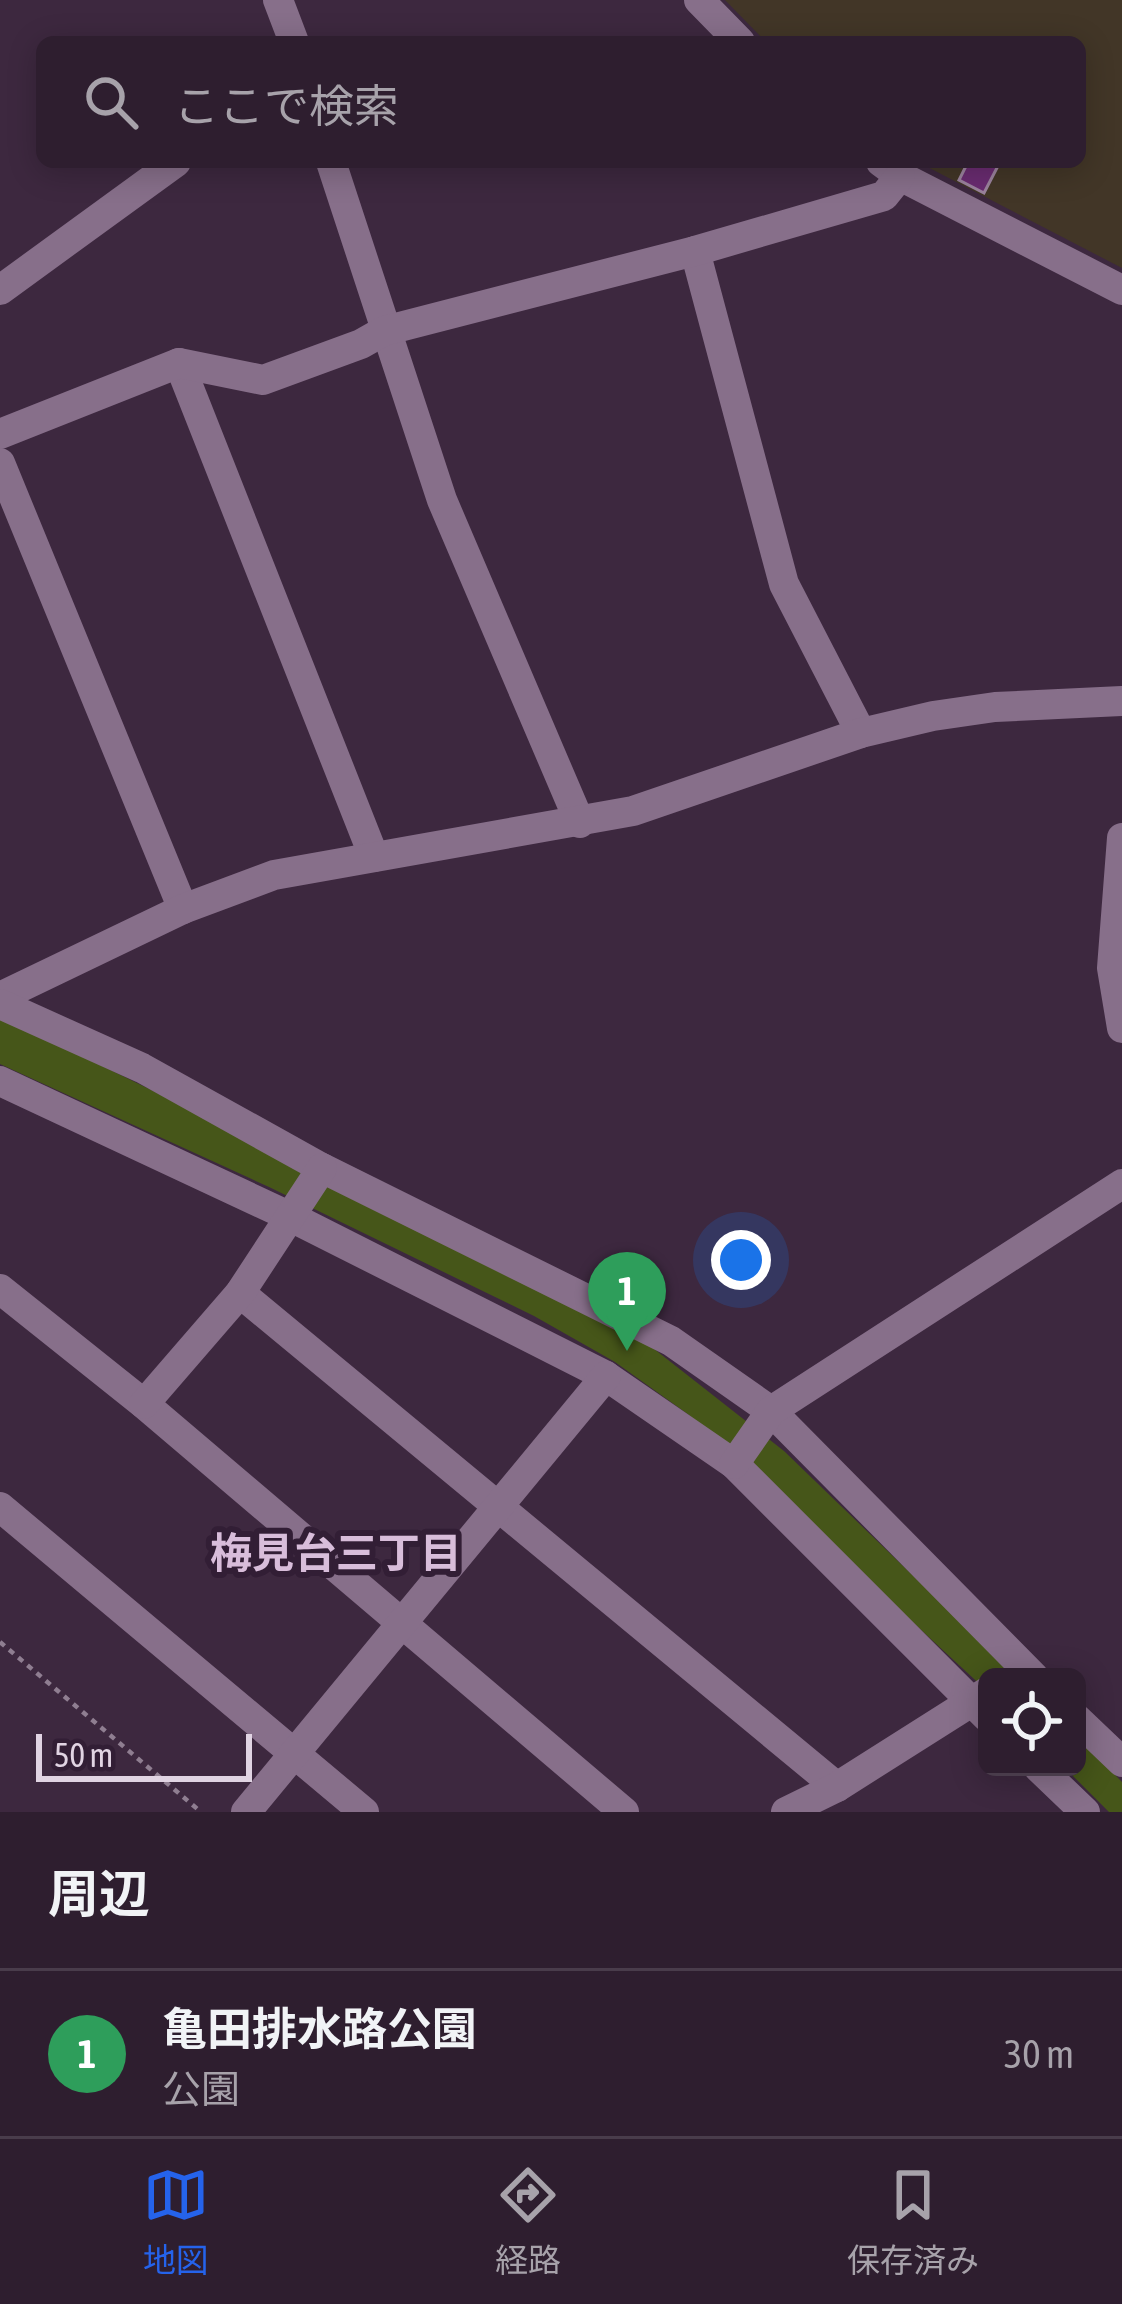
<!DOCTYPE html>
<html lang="ja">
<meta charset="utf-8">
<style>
:root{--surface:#2e1e2f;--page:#3a2b3b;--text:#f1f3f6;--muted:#a7a2aa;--line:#493c4b;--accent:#2563eb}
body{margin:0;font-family:"Asap Condensed","Noto Sans JP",sans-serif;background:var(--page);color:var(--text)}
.controls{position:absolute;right:36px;bottom:36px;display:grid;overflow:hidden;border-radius:18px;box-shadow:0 6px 30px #0003}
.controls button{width:108px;height:108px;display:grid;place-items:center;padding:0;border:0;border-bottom:3px solid var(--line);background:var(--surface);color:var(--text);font:60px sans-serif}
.scale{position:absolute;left:36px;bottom:30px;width:216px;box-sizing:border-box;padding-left:12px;border:6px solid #e1d4e3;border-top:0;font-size:33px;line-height:42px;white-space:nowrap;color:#e1d4e3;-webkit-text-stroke:9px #321e35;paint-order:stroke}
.you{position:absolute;left:741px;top:1260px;width:42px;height:42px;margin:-30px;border:9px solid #fff;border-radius:50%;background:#1a73e8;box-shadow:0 0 0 18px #1a73e833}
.badge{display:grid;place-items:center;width:78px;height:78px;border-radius:50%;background:var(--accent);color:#fff;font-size:39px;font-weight:700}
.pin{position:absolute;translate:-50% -99px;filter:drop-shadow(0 3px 6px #0008)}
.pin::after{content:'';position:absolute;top:63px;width:42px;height:36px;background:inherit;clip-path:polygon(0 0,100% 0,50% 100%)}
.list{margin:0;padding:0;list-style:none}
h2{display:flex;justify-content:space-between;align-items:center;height:156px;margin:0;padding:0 48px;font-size:51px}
h2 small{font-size:39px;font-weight:400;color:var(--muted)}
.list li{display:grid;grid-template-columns:78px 1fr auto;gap:36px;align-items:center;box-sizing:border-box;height:168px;padding:0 48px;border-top:3px solid var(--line)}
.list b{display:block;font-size:45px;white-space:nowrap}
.list p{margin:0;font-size:39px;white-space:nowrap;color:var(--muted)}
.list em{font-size:39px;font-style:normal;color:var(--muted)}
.icon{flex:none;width:66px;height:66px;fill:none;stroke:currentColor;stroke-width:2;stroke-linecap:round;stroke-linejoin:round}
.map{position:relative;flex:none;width:1122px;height:1812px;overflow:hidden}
.search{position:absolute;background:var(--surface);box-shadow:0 6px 30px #0003;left:36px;right:36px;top:36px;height:132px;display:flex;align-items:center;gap:30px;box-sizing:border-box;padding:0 42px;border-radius:18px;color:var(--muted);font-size:45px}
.sheet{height:324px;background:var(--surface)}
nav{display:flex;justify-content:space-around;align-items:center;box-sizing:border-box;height:168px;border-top:3px solid var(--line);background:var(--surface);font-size:33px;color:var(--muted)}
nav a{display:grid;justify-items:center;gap:6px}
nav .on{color:var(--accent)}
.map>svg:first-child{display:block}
.industrial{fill:#423627}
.green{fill:#465619}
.building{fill:#6a2c71;stroke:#9b839e;stroke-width:3}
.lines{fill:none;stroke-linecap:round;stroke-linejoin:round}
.path{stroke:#8f7e91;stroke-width:4.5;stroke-dasharray:6 6;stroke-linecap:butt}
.minor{stroke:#876f8a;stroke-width:30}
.labels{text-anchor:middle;stroke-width:12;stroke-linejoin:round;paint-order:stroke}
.neighbourhood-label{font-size:42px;font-weight:bold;fill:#d8bdda;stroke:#321e35}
</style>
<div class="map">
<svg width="1122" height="1812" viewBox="0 0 1122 1812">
<rect width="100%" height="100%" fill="#3d283f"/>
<path class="industrial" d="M 725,0 L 1122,0 L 1122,268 L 918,162 L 1080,162 L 1080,42 L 766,42 Z"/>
<g class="green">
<path d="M 0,1016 L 282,1154 L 644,1341 L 784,1451 L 1018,1677 L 987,1677 L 987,1691 L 689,1415 L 615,1362 L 534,1316 L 269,1187 L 0,1064 Z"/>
<path d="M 1077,1736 L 1122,1782 L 1122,1812 L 1109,1812 L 1064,1767 L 1077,1767 Z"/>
</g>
<path class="building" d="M 968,162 L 1000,162 L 984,193 L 959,180 Z"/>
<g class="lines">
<path class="path" d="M 0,1642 L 201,1812"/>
<g class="minor">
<path d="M 278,0 L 294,42"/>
<path d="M 699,0 L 740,42"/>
<path d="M 331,162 L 442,500 L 580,823"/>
<path d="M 881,162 L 900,176 L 1122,290"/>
<path d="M 695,251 L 784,584 L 861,733"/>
<path d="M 0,290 L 176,162"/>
<path d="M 179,363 L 374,857"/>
<path d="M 0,434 L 179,363 L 263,380 L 361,344 L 384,331 L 695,251 L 884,196 L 900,176"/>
<path d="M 0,463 L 183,909"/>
<path d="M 1122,838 L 1112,968 L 1122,1028"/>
<path d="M 0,997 L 183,909 L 274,875 L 633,811 L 861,733 L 933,716 L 995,707 L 1122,701"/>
<path d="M 0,1004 L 142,1068 L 322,1168 L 671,1341 L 771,1411 L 1034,1677"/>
<path d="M 0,1081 L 291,1217 L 606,1376 L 734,1464 L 987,1717"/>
<path d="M 0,1289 L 144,1404 L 624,1812"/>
<path d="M 240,1293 L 837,1787"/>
<path d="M 144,1404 L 240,1293 L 322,1168"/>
<path d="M 734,1464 L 771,1411 L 1122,1184"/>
<path d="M 0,1507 L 364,1812"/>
<path d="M 1077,1719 L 1122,1762"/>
<path d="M 1038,1767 L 1085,1812"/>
<path d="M 246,1812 L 606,1376"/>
<path d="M 786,1812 L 837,1787 L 987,1692"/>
</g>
</g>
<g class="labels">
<g class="neighbourhood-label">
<text x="336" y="1568">梅見台三丁目</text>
</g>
</g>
</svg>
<div class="controls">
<button><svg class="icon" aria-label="locate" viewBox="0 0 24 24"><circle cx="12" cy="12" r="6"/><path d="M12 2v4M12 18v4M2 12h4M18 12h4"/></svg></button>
</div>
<div class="scale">50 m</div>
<div class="you"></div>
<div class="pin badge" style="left:627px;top:1351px;background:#2e9e5b">1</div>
<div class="search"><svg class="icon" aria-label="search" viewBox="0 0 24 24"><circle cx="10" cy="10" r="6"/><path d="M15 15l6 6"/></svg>ここで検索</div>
</div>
<section class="sheet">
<h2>周辺<small></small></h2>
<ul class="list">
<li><span class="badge" style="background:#2e9e5b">1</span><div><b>亀田排水路公園</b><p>公園</p></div><em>30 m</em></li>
</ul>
</section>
<nav>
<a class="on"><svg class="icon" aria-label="map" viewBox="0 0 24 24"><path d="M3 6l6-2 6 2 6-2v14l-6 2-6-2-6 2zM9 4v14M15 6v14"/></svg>地図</a>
<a><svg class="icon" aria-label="directions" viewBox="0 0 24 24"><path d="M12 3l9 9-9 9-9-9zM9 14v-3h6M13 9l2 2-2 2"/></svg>経路</a>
<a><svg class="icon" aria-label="saved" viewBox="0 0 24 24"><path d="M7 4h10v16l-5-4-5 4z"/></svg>保存済み</a>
</nav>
